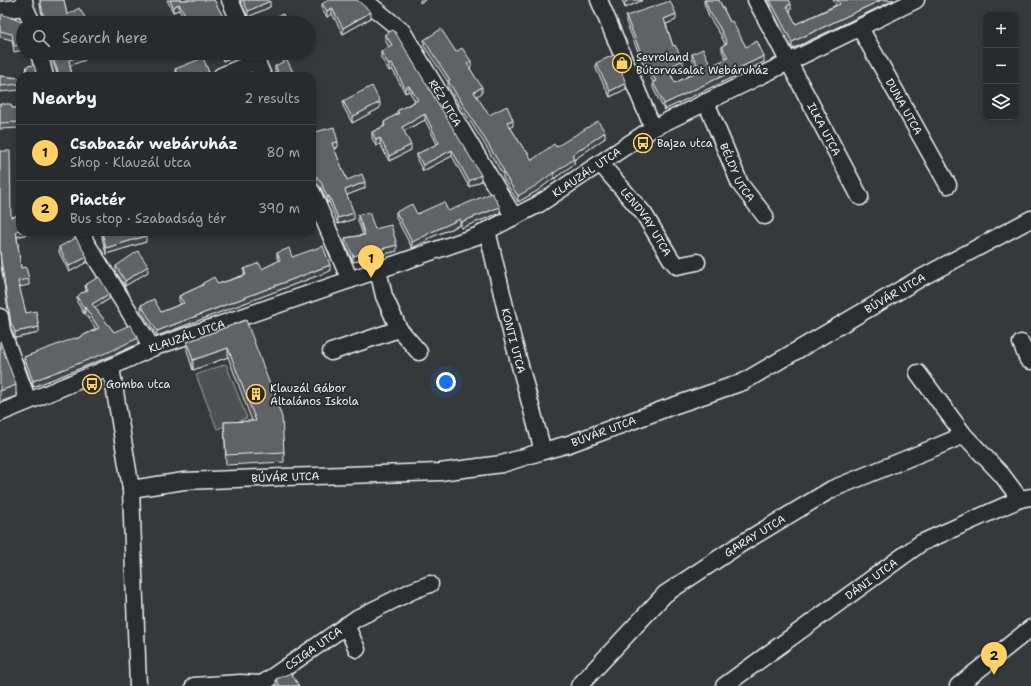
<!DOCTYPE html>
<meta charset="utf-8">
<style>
:root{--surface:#282b2c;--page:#343738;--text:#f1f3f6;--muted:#a5a7a9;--line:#444748;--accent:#ffd166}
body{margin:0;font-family:"Shantell Sans",sans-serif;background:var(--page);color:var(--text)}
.controls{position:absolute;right:12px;top:12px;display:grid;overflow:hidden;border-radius:8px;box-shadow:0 2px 6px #0003}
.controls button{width:36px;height:36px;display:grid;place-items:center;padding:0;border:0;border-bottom:1px solid var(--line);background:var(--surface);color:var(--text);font:20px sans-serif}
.you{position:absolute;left:446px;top:382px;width:14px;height:14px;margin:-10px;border:3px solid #fff;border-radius:50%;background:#1a73e8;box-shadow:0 0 0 6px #1a73e833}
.badge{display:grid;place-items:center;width:26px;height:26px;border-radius:50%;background:var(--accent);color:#111;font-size:13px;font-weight:700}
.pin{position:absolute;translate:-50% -33px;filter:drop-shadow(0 1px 2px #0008)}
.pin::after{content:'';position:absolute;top:21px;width:14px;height:12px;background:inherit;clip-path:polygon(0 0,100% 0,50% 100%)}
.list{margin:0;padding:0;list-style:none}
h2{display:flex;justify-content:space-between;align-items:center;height:52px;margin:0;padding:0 16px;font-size:17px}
h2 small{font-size:13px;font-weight:400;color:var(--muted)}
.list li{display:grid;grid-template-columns:26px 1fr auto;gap:12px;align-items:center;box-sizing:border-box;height:56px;padding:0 16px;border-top:1px solid var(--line)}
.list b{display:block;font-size:15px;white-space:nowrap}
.list p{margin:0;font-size:13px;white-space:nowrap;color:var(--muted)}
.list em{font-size:13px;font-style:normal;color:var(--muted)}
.icon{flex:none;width:22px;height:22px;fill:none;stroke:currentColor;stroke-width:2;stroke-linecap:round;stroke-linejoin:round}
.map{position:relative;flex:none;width:1031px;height:686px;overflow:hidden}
.search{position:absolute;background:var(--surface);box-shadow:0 2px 6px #0003;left:16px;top:16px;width:300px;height:44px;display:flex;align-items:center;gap:10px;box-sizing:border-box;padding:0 14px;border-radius:22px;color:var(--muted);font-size:15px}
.panel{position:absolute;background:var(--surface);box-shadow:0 2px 6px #0003;left:16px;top:72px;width:300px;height:164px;border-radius:12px}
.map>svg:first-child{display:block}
.green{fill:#4d5152;stroke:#9aa1a5}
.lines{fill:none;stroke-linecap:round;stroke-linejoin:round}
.minor-casing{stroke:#e8f1f8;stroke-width:19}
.minor{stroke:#2a2d2e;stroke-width:16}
.wall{fill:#525557;stroke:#e8f1f8}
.shaded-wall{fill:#424547;stroke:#e8f1f8}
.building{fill:#5f6365;stroke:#e8f1f8}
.labels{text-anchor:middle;stroke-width:3.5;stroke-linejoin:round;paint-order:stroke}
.poi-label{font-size:11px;fill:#e8f1f8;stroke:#2a2d2e;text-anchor:start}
.street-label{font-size:11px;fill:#e8f1f8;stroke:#2a2d2e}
</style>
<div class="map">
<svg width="1031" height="686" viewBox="0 0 1031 686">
<rect width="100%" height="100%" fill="#35393a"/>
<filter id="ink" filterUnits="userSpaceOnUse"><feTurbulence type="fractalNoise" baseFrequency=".025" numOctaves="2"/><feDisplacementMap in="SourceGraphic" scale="8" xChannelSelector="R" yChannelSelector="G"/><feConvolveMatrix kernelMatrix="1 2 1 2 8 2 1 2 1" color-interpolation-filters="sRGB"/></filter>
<g filter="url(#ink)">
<path class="green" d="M 226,364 L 247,418 L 217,429 L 196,375 Z"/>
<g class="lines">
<defs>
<g id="minor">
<path d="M 24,0 L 25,7 L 32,23"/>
<path d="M 230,0 L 240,23"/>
<path id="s1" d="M 364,0 L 402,31 L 514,217"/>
<path d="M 599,0 L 653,128"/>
<path id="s2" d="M 756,0 L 860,197"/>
<path d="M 0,10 L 25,7"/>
<path id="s3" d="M 860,28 L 948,185"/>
<path d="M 39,53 L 45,76"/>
<path d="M 253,53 L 263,76"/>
<path d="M 221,76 L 257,61"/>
<path id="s4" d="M 706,102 L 740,184 L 765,216"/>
<path id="s5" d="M 600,163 L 644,214 L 671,259 L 677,266 L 697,262"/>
<path d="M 312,192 L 350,280"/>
<path id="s6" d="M 487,230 L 512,336 L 543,451"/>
<path d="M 83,232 L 85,241 L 152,348"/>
<path d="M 378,270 L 384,296 L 399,329 L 419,352"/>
<path d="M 0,317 L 2,331 L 28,401"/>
<path d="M 1021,343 L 1028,360 L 1031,361"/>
<path d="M 331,352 L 399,329"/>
<path d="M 111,367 L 131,489 L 138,686"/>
<path d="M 918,373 L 964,435 L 1002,475 L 1020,499"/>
<path id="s7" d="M 0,413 L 111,367 L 152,348 L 477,236 L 539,204 L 653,128 L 916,0"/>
<path id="s8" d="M 131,489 L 184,481 L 284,477 L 440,472 L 502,464 L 543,451 L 569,444 L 667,408 L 743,382 L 919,279 L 1031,219"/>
<path d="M 346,625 L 357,649"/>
<path d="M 194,686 L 240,683 L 262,684"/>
<path id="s9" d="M 263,686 L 262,684 L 357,618 L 412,591 L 430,584"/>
<path id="s10" d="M 579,686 L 665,594 L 739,545 L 832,489 L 936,447 L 964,435"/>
<path id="s11" d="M 724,686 L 921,543 L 1020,499 L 1031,497"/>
<path d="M 958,686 L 1031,628"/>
</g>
</defs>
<use href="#minor" class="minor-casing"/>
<use href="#minor" class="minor"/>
</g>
<g class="wall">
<path d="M 40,0 L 64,0 L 67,15 L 88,23 L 43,23 L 40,4 Z"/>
<path d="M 167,0 L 214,0 L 226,23 L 186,23 L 179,10 L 173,12 Z"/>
<path d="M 240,0 L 269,0 L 270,7 L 248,17 Z"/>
<path d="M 622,0 L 643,0 L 625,8 Z"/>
<path d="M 704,0 L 719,0 L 730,22 L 746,47 L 764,62 L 664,110 L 653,88 L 653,82 L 641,59 L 626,22 L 626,16 L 676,20 L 666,24 L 673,46 L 683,66 L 670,72 L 675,83 L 698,71 L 692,60 L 692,54 L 711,66 L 726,59 L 722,51 L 722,46 L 725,44 L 720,34 L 709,17 L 704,3 Z"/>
<path d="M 767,0 L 789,0 L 791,10 L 789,11 L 796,24 L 836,5 L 833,0 L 894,0 L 792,49 Z"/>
<path d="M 322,4 L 371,18 L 343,34 L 332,14 L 327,17 L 322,10 Z"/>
<path d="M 23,23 L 23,50 L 14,52 L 12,40 L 0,37 L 0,24 Z"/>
<path d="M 385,34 L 481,181 L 469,187 L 452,156 L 423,171 L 417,160 L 417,154 L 437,144 L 425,120 L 404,131 L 411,150 L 389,161 L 380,144 L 376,146 L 372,138 L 372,132 L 384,126 L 384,122 L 397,114 L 397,111 L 415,101 L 409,91 L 405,93 L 392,69 L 389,71 L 381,58 L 381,52 L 389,47 L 385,40 Z"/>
<path d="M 424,40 L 456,52 L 471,67 L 470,68 L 482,93 L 476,96 L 489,115 L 513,126 L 510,127 L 525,151 L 532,160 L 556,147 L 605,138 L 574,160 L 574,164 L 554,179 L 554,178 L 537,191 L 518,202 L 503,178 L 503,175 L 482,140 L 448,87 L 448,82 L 424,46 Z"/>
<path d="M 49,53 L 85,53 L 85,60 L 70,65 L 72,76 L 57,76 L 57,73 Z"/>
<path d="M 220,53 L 237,53 L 237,55 L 223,61 Z"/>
<path d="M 596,63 L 626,89 L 610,97 L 596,69 Z"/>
<path d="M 275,66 L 295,76 L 274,76 L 274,73 L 275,72 Z"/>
<path d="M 175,69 L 209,76 L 176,76 Z"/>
<path d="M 0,76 L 20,78 L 20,90 L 0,92 Z"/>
<path d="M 343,101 L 380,108 L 352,123 L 343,106 Z"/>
<path d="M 0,104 L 12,108 L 20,108 L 20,128 L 0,129 Z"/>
<path d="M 312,133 L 338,147 L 334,149 L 347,180 L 365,188 L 347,195 L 354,219 L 338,224 L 329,202 L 327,203 L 321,188 L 316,182 L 315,183 L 312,176 Z"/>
<path d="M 0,151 L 11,217 L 20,232 L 35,232 L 17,237 L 21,268 L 29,279 L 29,285 L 19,287 L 26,313 L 39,333 L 15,338 L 11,329 L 1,266 L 0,253 Z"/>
<path d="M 19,153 L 20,153 L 20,164 L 19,159 Z"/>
<path d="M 448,211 L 500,213 L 461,228 L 460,225 L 427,239 L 427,241 L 412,248 L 396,218 L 396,212 L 417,214 Z"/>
<path d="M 358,215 L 375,229 L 397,251 L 353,262 L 345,244 L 345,238 L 363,235 L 358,221 Z"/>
<path d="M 102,232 L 146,242 L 106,254 L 102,238 Z"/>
<path d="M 59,247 L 87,262 L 69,272 L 59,252 Z"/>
<path d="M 277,253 L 330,271 L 157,336 L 141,311 L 141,305 L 161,312 L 181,304 L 179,301 L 179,296 L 203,285 L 203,283 L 218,284 L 244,275 L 244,269 L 262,269 L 278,261 L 277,258 Z"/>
<path d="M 116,266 L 148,272 L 125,286 L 116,272 Z"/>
<path d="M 85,285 L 109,299 L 95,308 L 114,332 L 138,344 L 111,356 L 33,387 L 24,363 L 24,357 L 76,339 L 96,329 L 85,313 L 84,314 L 77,302 L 77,297 L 86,291 Z"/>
<path d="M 246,320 L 284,452 L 284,462 L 226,465 L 224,422 L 252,421 L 228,357 L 193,370 L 187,351 L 187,342 Z"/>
<path d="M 276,679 L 299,686 L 276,686 Z"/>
</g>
<g class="shaded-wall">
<path d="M 420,0 L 425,0 L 420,3 Z"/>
<path d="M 629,0 L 643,0 L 625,8 L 625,2 Z"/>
<path d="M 881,0 L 894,0 L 792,49 L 792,42 Z"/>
<path d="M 270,1 L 270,7 L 248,17 L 248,11 Z"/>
<path d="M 179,4 L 179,10 L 173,12 L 173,7 Z"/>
<path d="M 791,4 L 791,10 L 787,13 L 787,6 Z"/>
<path d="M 332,8 L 332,14 L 327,17 L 327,11 Z"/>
<path d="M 371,12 L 371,18 L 343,34 L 343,28 Z"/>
<path d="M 676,14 L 676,20 L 664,25 L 664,19 Z"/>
<path d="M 228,53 L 237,53 L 237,55 L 223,61 L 223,55 Z"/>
<path d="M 85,54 L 85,60 L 69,66 L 69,60 Z"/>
<path d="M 764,56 L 764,62 L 664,110 L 664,104 Z"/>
<path d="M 683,60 L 683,66 L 668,73 L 668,68 Z"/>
<path d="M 471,61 L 471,67 L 467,70 L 467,64 Z"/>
<path d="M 392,63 L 392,69 L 389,71 L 389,65 Z"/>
<path d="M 209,72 L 209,76 L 198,76 Z"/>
<path d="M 626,83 L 626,89 L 610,97 L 610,91 Z"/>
<path d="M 409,86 L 409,91 L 405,93 L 405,88 Z"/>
<path d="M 482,87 L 482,93 L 474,98 L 474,92 Z"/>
<path d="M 380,102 L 380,108 L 352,123 L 352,117 Z"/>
<path d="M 425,114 L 425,120 L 402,132 L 402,127 Z"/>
<path d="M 513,120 L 513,126 L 507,128 L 507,122 Z"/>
<path d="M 605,132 L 605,138 L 574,160 L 574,164 L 554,179 L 554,173 L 572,155 Z"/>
<path d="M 380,138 L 380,144 L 376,146 L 376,140 Z"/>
<path d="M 338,142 L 338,147 L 332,149 L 332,143 Z"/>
<path d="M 411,145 L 411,150 L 389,161 L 389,156 Z"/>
<path d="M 452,150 L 452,156 L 423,171 L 423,165 Z"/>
<path d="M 554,172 L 554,178 L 537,191 L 518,202 L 518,196 Z"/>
<path d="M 481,175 L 481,181 L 469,187 L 469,181 Z"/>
<path d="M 316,176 L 316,182 L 315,183 L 315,177 Z"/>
<path d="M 365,182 L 365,188 L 345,196 L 345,190 Z"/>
<path d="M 329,196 L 329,202 L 327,203 L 327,197 Z"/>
<path d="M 500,207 L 500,213 L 461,228 L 461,222 Z"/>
<path d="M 354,213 L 354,219 L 338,224 L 338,218 Z"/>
<path d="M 460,219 L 460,225 L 427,239 L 427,241 L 412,248 L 412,242 L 427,234 Z"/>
<path d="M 20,230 L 20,232 L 35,232 L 16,237 L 16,231 Z"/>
<path d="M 146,236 L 146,242 L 106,254 L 106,248 Z"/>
<path d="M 397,245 L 397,251 L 353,262 L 353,256 Z"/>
<path d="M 87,257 L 87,262 L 69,272 L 69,266 Z"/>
<path d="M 330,265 L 330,271 L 157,336 L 157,331 Z"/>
<path d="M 148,266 L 148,272 L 125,286 L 125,281 Z"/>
<path d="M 109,294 L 109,299 L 92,309 L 92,304 Z"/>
<path d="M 85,307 L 85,313 L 84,314 L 84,308 Z"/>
<path d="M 39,327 L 39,333 L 15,338 L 15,332 Z"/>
<path d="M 138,338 L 138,344 L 111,356 L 33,387 L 33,381 Z"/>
<path d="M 228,348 L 228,357 L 193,370 L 193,360 Z"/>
<path d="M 16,385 L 16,396 L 0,402 L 0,391 Z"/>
</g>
<g class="building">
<path d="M 40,0 L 64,0 L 67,15 L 79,8 L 88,22 L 86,23 L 45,23 Z"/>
<path d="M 170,0 L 214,0 L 226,22 L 223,23 L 210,23 L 210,22 L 208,23 L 190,23 L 179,4 L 173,7 Z"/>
<path d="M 243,0 L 269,0 L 270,1 L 248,11 Z"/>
<path d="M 328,0 L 357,0 L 371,12 L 343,28 L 332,8 L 327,11 L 322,4 Z"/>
<path d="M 705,0 L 719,0 L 730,22 L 732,21 L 746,47 L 757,41 L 764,56 L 664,104 L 653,82 L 656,81 L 641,53 L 626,16 L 670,1 L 676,14 L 664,19 L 673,46 L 675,45 L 683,60 L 668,68 L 675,83 L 700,70 L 692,54 L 703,49 L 711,66 L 728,58 L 722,46 L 727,43 L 720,28 L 709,11 Z"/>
<path d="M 770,0 L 789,0 L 791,4 L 787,6 L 796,24 L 840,4 L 837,0 L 881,0 L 792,42 Z"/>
<path d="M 2,14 L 24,23 L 23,23 L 23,45 L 14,46 L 12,34 L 0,31 L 0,24 Z"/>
<path d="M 283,14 L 286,23 L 259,23 Z"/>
<path d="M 441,29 L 456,52 L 462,48 L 471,61 L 467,64 L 482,87 L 474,92 L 489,115 L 507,106 L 513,120 L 507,122 L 525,151 L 526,150 L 532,160 L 554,144 L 556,147 L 598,121 L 605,132 L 572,155 L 574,159 L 554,173 L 554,172 L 537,185 L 518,196 L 503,172 L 504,171 L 482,134 L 448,81 L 450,80 L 424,40 Z"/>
<path d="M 393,30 L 395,32 L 481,175 L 469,181 L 452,150 L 423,165 L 417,154 L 439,143 L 425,114 L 402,127 L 411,145 L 389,156 L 380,138 L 376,140 L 372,132 L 385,126 L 384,122 L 399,113 L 397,111 L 418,100 L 409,86 L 405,88 L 392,63 L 389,65 L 381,52 L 392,45 L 385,34 Z"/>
<path d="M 51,53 L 85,53 L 85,54 L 69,60 L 72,76 L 57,76 L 57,72 L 58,72 Z"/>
<path d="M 222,53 L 228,53 L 223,55 Z"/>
<path d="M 614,55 L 626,83 L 610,91 L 596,63 Z"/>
<path d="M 203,58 L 209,72 L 198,76 L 178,76 L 175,69 Z"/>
<path d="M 287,60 L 295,76 L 275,76 L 274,73 L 278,71 L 275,66 Z"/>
<path d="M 34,65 L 37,76 L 25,76 L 27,66 Z"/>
<path d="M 0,76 L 20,78 L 20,84 L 0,86 Z"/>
<path d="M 372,86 L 380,102 L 352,117 L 343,101 Z"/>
<path d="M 0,104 L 11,104 L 12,108 L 20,108 L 20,122 L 0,123 Z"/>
<path d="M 334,127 L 338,142 L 332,143 L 347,180 L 362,174 L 365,182 L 345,190 L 354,213 L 338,218 L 329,196 L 327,197 L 321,182 L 316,176 L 315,177 L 312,170 L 312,133 Z"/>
<path d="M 0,151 L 10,151 L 11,217 L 20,215 L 20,230 L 16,231 L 21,268 L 26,267 L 29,279 L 18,281 L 26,313 L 36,311 L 39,327 L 15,332 L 11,323 L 1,260 L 0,248 Z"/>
<path d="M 492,193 L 500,207 L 461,222 L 460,219 L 427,234 L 427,235 L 412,242 L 396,212 L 412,204 L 417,214 L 444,202 L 448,211 Z"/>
<path d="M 369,212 L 375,229 L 391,225 L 397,245 L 353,256 L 345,238 L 365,235 L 358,215 Z"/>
<path d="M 102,232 L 145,232 L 146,236 L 106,248 Z"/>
<path d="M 76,238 L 87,257 L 69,266 L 59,247 Z"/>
<path d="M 323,246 L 330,265 L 157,331 L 141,305 L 154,299 L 161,312 L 184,303 L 179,296 L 203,285 L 203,283 L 214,277 L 218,284 L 246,275 L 244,269 L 259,263 L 262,269 L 280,260 L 277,253 L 289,248 L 292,257 Z"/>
<path d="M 138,251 L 148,266 L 125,281 L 116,266 Z"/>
<path d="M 99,277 L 109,294 L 92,304 L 114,332 L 130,325 L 138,338 L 111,351 L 33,381 L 24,357 L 75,338 L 76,339 L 99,328 L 85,307 L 84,308 L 77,297 L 82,292 L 83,293 L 88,290 L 85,285 Z"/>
<path d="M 246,320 L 282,417 L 284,452 L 226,455 L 224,422 L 256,421 L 228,348 L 193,360 L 187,342 Z"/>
<path d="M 0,341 L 16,385 L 0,391 Z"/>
<path d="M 291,673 L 299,686 L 280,686 L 276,679 Z"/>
</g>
</g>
<defs>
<symbol id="shop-ring" viewBox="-11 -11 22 22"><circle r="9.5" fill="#2a2d2e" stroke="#ffd166" stroke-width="1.5"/><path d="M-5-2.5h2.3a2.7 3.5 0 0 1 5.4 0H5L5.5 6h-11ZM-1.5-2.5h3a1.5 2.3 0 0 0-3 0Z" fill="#ffd166"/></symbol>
<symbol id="bus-ring" viewBox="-11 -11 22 22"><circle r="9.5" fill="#2a2d2e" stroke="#ffd166" stroke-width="1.5"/><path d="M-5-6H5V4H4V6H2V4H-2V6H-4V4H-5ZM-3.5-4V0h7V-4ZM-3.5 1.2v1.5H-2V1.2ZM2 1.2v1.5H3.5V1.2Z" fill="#ffd166"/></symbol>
<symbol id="building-ring" viewBox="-11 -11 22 22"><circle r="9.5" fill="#2a2d2e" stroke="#ffd166" stroke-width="1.5"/><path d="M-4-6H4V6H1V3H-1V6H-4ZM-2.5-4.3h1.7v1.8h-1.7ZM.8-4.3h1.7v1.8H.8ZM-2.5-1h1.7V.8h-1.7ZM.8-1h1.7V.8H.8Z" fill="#ffd166"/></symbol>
</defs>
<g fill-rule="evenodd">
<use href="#shop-ring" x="611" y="52" width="22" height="22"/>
<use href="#bus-ring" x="632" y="132" width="22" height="22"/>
<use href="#bus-ring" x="81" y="373" width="22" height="22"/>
<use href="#building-ring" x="245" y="383" width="22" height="22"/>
</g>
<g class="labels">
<g class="poi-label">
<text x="636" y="61">Sevroland<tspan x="636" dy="13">Bútorvasalat Webáruház</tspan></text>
<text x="657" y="147">Bajza utca</text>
<text x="106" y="388">Gomba utca</text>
<text x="270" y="392">Klauzál Gábor<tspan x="270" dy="13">Általános Iskola</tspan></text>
</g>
<g class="street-label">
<text dy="4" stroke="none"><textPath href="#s1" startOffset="133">RÉZ UTCA</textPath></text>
<text dy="4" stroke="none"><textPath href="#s3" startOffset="90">DUNA UTCA</textPath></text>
<text dy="4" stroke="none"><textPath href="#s2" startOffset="146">ILKA UTCA</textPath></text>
<text dy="4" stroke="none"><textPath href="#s4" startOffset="77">BÉLDY UTCA</textPath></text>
<text dy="4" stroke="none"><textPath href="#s7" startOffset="636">KLAUZÁL UTCA</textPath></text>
<text dy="4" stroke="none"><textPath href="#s5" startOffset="75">LENDVAY UTCA</textPath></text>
<text dy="4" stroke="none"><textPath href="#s8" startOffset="803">BÚVÁR UTCA</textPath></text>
<text dy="4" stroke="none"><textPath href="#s7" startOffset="202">KLAUZÁL UTCA</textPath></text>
<text dy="4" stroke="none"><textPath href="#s6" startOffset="114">KONTI UTCA</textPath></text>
<text dy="4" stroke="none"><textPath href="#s8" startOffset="479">BÚVÁR UTCA</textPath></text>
<text dy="4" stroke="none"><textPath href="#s8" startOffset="155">BÚVÁR UTCA</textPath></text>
<text dy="4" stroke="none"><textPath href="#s10" startOffset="233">GARAY UTCA</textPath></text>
<text dy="4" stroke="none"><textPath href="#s11" startOffset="182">DÁNI UTCA</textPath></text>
<text dy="4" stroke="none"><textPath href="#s9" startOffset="65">CSIGA UTCA</textPath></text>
</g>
</g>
</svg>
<div class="controls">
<button>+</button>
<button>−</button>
<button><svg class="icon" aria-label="layers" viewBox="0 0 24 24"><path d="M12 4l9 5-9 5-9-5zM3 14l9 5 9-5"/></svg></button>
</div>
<div class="you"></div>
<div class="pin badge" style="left:371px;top:278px">1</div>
<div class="pin badge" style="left:994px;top:675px">2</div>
<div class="search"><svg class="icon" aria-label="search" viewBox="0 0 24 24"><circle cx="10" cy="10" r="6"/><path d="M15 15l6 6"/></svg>Search here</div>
<section class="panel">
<h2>Nearby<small>2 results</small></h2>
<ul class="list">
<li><span class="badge">1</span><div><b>Csabazár webáruház</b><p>Shop · Klauzál utca</p></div><em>80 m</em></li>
<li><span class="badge">2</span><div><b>Piactér</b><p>Bus stop · Szabadság tér</p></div><em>390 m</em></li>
</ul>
</section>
</div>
